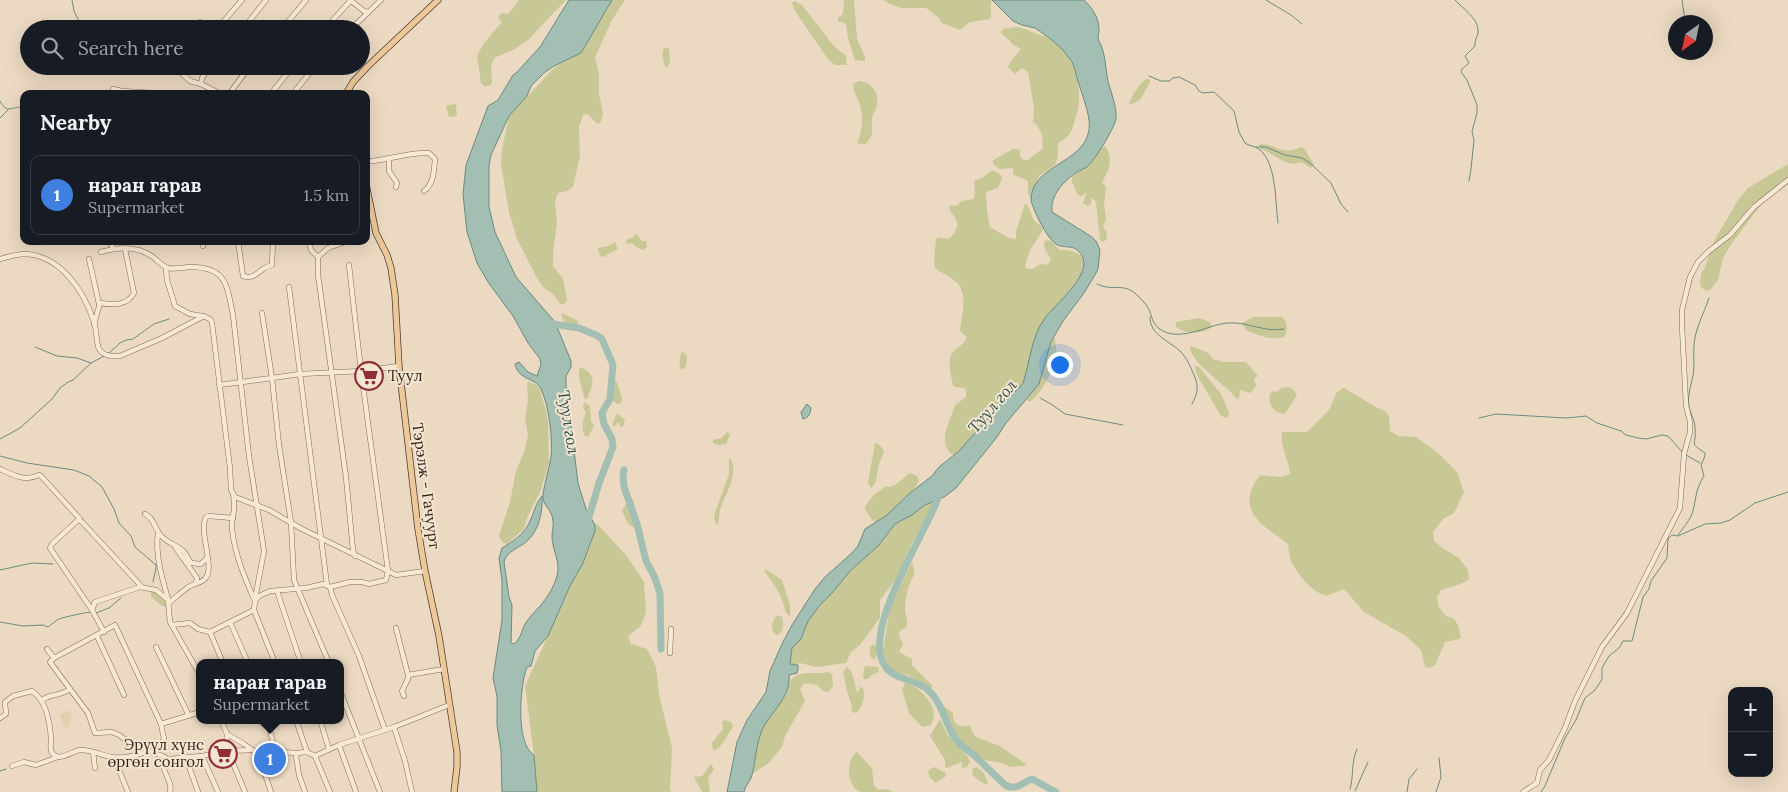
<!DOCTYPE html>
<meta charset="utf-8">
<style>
:root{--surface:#171b24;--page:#242831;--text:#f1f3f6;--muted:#9ea1a6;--line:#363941;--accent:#c59aa1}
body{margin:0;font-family:Lora,serif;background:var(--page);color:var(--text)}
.controls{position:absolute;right:15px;bottom:15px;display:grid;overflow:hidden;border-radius:10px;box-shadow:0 5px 20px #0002}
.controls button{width:45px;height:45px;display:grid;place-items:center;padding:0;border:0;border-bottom:1px solid var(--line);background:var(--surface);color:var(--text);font:25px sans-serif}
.compass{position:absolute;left:1668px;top:15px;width:45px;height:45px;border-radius:50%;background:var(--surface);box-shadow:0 5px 20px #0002;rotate:213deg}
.you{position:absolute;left:1059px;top:364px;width:18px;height:18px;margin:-12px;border:4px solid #fff;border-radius:50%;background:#1a73e8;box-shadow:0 0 0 8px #1a73e833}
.badge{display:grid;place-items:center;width:32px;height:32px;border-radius:50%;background:var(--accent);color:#fff;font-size:16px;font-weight:700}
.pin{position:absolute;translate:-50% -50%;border:2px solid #fff;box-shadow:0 1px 5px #0006}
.popup{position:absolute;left:196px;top:659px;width:148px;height:65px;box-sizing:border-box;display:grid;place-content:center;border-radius:10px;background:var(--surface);filter:drop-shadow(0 1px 4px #0005);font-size:16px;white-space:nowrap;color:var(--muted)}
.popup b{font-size:19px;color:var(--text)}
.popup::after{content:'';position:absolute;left:50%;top:100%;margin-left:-10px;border:10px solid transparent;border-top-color:var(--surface)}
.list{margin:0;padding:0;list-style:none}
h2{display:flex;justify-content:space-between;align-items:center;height:65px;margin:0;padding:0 20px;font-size:21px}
h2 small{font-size:16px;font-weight:400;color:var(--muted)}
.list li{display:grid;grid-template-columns:32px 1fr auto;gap:15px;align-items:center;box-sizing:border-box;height:80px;margin:0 10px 10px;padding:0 10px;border:1px solid var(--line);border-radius:10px}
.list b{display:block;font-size:19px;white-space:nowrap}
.list p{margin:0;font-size:16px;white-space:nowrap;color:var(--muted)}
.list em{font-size:16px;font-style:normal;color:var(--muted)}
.icon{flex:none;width:28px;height:28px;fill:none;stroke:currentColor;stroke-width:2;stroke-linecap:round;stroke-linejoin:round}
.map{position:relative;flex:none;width:1788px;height:792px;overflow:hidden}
.search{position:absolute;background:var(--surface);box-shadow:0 5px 20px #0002;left:20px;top:20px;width:350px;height:55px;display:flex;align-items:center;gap:12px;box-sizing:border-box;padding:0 18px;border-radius:28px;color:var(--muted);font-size:19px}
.panel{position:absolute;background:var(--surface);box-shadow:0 5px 20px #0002;left:20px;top:90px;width:350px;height:155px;border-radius:10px}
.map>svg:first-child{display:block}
.farmland{fill:#e0d2af}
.green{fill:#c8c896}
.water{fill:#a3beb3;stroke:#6b8b7f}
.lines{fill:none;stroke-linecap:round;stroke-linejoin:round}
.stream{stroke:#6b8b7f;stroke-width:1}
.river{stroke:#a3beb3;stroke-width:7}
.minor-casing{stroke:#836b5a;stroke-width:5.5}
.major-casing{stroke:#513a2e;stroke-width:7}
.minor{stroke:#f7e8d3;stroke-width:4.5}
.major{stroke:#edc99a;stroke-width:5.5}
.labels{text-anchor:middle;stroke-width:4;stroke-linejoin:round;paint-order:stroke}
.poi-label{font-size:15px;fill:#34251d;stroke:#f3e5d0;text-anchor:start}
.street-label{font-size:15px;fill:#34251d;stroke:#f3e5d0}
.water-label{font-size:16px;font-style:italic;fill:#2d534c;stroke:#f3e5d0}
</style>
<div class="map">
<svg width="1788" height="792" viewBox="0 0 1788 792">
<rect width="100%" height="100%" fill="#ebd9c1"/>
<path class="farmland" d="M 69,710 L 73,719 L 69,721 L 70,726 L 64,728 L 60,715 Z"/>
<g class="green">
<path d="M 519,0 L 566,0 L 528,40 L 515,49 L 494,58 L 491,67 L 492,83 L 489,86 L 484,86 L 481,83 L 477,56 L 484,43 L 502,22 L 499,19 L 498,16 L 502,13 L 508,14 Z"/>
<path d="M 612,0 L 625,0 L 612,20 L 595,57 L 599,75 L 599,93 L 603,113 L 601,122 L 598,124 L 587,114 L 583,115 L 579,127 L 580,156 L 573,187 L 567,191 L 558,193 L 555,201 L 557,223 L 553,253 L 553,266 L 563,279 L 567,300 L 564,304 L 560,304 L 553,294 L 542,286 L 537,278 L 517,239 L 509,213 L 501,164 L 502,150 L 509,116 L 554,68 L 570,57 L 581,53 Z"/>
<path d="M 844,0 L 854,0 L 857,39 L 865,57 L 865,61 L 855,60 L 848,38 L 846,24 L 838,21 L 838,18 L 843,14 Z"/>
<path d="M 883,0 L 992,0 C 989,6 993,13 990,19 L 970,22 L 960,30 L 942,23 L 938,17 L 926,8 L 901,8 L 890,4 Z"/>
<path d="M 794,1 L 801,4 L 834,46 L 846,56 L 847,65 L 835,65 L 828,59 L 795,11 L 792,3 Z"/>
<path d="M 1017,27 C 1025,28 1028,31 1035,33 C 1041,36 1047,36 1053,40 C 1075,57 1085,90 1076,116 C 1074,123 1072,133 1067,137 C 1064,140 1061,141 1058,143 L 1058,157 L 1055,165 L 1039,176 L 1030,199 L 1028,193 L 1028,181 C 1023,177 1018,178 1013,174 L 1013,168 L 999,169 L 993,164 L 993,160 L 1013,149 L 1020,150 L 1020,156 L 1023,160 L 1028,160 L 1043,148 L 1042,134 L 1036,124 L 1033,123 L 1034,108 L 1028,72 L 1022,68 L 1015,74 L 1008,67 L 1012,60 L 1021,49 L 1012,44 C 1009,38 1004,38 1001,32 L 1003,29 Z"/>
<path d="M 665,47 L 669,49 L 670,63 L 667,67 L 665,67 C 664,60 660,53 665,47 Z"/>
<path d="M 1146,79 L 1149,79 L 1150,82 L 1140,100 L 1130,105 L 1129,103 C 1133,94 1138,85 1146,79 Z"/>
<path d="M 859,81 C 871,82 879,92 877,104 C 877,109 872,113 872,119 C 871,125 873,130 872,135 L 865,145 L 857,143 C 863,130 864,116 859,102 C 856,95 852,91 854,83 Z"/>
<path d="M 454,104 L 456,105 L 457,116 L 449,117 L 446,106 Z"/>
<path d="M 1261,144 C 1279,145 1281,156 1301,147 L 1304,148 L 1314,165 L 1311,168 L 1302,162 L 1293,164 L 1285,162 L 1260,148 L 1259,145 Z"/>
<path d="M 1105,146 C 1114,158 1109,171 1102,182 L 1106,187 L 1104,205 L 1106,219 L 1103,227 L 1107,233 L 1106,240 L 1103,242 L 1100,240 L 1096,202 L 1092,197 L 1091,204 L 1088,206 L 1083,203 L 1087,192 L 1082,196 L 1078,195 L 1072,182 L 1072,177 C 1077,171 1084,170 1089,165 C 1095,159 1097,149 1105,146 Z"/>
<path d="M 1788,164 L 1788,184 L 1761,205 L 1753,215 L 1730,246 L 1723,258 L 1718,280 L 1711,289 L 1706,291 L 1702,288 L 1700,284 L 1701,274 L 1705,267 L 1713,243 L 1738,200 L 1748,188 Z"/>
<path d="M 992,170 L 1000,174 L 1002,178 L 998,188 L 986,192 L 987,211 L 990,227 L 1009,238 L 1016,239 L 1016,231 L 1025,204 C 1032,208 1030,216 1035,221 C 1039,225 1041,225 1043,230 L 1030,250 L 1025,267 C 1031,272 1035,267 1041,264 L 1047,265 L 1051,260 L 1044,247 L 1044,242 L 1047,240 L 1051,241 L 1060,250 C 1095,249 1084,276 1069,294 C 1061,303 1049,310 1043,321 C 1040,327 1037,333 1035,339 C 1030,353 1030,370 1022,383 C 1017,393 1006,399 998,407 C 983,421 971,442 954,455 L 949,452 L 945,444 L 945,433 L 955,405 L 966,397 L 966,389 L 953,386 C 951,374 945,357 956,349 C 961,345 965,343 967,337 L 960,331 C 961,316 970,293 955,281 C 949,276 941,273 935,268 L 934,260 L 936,239 L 938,237 L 948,239 C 952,237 953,234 956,230 C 961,218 951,217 949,207 L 952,205 L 956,206 L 962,201 L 973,199 L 975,195 L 974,181 L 982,178 Z"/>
<path d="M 636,233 L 642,241 L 646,241 L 647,247 L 643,250 L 638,248 L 632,243 L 627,244 L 626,240 L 634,237 Z"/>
<path d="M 615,242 L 618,249 L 603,257 L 600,256 L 598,248 L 609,246 Z"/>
<path d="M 562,313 L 578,321 L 578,325 L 576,326 L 565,323 L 561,315 Z"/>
<path d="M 1254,317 L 1282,317 C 1288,323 1288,330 1284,337 C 1272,341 1257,335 1246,330 L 1242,323 Z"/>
<path d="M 1199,318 L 1210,322 L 1212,327 C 1202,335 1186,334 1176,327 L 1176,322 Z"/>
<path d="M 1055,338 C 1056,345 1057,352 1056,358 C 1053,370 1040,397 1029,402 L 1027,399 L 1039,384 L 1051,342 Z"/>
<path d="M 1192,346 L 1208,353 L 1213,359 L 1224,362 L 1246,362 L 1258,376 L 1254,379 L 1256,386 L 1251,393 L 1240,390 L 1239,398 L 1237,399 C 1226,384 1191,364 1190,347 Z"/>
<path d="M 683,352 L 687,356 L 686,366 L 682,370 C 678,367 680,359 681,353 Z"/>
<path d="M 1196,366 L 1199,367 L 1221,394 L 1229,412 L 1228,418 L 1221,416 L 1197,375 L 1195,368 Z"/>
<path d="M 580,367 C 598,375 593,385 587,399 L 584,398 C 583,388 576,376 580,367 Z"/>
<path d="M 612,381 L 617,382 L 622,399 L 621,403 L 617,404 L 612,400 Z"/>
<path d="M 529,382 L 536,385 L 540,390 L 546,411 L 548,422 L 549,463 L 540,492 L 527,518 L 524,529 L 507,544 L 502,542 L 499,536 L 510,502 L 516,471 L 524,452 L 528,435 L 525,418 L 528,401 L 527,383 Z"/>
<path d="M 1289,387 L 1294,390 L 1297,395 L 1285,414 C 1274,414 1267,404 1270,394 L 1273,391 L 1277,392 L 1281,388 Z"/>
<path d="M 1344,388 L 1376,407 L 1385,411 L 1389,416 L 1390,431 L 1398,436 L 1416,437 L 1438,453 L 1457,472 L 1464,492 L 1454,513 L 1443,519 L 1433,532 L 1434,541 L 1444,549 L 1459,558 L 1468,570 L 1469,579 C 1461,586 1450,586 1441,590 L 1437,597 L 1439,607 L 1446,616 L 1454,619 L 1458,625 L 1461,637 L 1459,639 L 1445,642 L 1435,665 L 1429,668 L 1425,666 L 1421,650 L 1406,636 L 1364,612 L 1344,589 L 1326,596 C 1311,591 1300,577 1292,563 C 1289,558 1289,550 1288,544 C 1261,524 1234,510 1260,475 L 1280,477 L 1290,474 C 1289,459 1280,448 1282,432 L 1307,432 L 1329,410 L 1337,392 Z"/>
<path d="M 584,402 L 590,406 L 591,421 L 594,426 L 588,437 L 584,435 C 582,427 582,420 586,413 L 583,407 Z"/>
<path d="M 617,413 L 625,420 L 623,427 L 620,426 L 618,422 L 615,426 L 612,425 Z"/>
<path d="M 727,432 L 730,434 L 726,444 L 718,445 L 713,443 L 713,440 L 722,438 Z"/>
<path d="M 875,443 L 881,446 L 884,452 C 883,456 880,460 879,464 C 876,473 878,483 871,488 L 868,483 Z"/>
<path d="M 729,458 L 732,461 C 737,478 725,494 720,510 C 719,515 719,520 718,525 L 715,522 L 714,516 L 729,474 Z"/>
<path d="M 910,473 L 917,476 L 919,480 C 914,495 890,513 876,522 L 872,520 L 865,509 L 865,506 L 873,496 L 886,486 L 888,487 L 895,485 Z"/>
<path d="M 630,497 L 633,500 C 634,507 640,520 639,526 L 636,529 L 628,524 L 622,511 Z"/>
<path d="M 931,502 L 932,507 L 911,545 L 897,578 L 880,600 L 880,618 L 860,645 L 851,652 L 846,663 L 816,667 L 800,663 L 792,665 L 790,664 L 792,648 L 798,642 L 803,634 L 808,621 L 813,614 L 850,571 L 878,546 L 895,524 L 912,515 Z"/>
<path d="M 597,524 L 627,556 L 644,582 L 646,612 L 641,626 L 628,636 L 631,644 L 647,649 L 656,667 L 659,694 L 672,748 L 670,790 L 672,792 L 537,792 L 534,755 L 525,686 L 566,597 C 574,573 593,552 595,525 Z"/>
<path d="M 912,562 L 915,574 C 908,583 905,599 905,611 C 906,616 909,623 906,627 C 904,629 901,630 899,632 L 899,636 L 903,644 L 899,652 L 912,659 L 912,665 L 932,685 L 932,688 L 906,674 L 902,675 L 890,670 L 883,652 L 890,607 Z"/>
<path d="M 765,569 L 782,580 L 790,605 L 790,616 C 785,613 786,612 784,606 C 781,593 772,581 764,571 Z"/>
<path d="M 155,590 L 165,601 L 166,607 L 162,606 L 151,597 L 151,591 Z"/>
<path d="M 777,615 L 782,617 C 784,623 784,632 777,635 L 773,632 L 772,624 Z"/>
<path d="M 874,644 L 878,648 L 875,660 C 869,658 869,652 870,647 Z"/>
<path d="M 865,666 L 878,667 L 879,672 L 873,674 L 868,679 L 864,679 L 863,675 Z"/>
<path d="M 847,667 C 855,673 853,683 857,691 L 858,692 L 861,686 C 868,693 862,706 857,713 L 852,712 L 851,703 L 847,691 L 843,672 Z"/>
<path d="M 828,672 L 832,674 L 833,685 L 830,691 L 827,692 L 823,691 L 817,685 L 804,683 L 800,689 L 805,701 L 785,736 L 782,747 L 769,763 L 753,773 C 756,756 756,739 765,724 C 771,713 780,705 786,695 C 789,689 788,681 794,677 C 804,670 817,675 828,672 Z"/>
<path d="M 905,683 C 917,685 929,698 933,709 C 935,715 933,720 931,725 L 922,727 L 909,713 L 902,690 Z"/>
<path d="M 944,706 L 953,713 C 952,723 959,729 969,725 L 974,735 L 978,738 L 1000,746 L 1026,764 L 1025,766 L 1010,767 L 1003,763 L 984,760 L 961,742 L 951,729 L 943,707 Z"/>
<path d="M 940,719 L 947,734 L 968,757 L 970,762 L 967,767 L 962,768 L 962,762 L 947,768 L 945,767 L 945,760 L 930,736 Z"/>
<path d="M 724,720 L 731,722 L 733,727 C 726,735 724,746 714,751 L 711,744 L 723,729 L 722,723 Z"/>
<path d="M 857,752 L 872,768 L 874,785 L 876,788 L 879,790 L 887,789 L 893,792 C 884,792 868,792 861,792 C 846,787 845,759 857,752 Z"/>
<path d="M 711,764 L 714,769 L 708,778 L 710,792 L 702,792 L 694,777 L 702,776 Z"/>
<path d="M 934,767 L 946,773 L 945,777 L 936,783 L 930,778 L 928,771 Z"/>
<path d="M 976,767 L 984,773 L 988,783 L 986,785 L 973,776 L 972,769 Z"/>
</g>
<g class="water">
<path d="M 569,0 L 612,0 L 581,53 L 554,66 L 545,72 L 531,86 L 527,96 L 509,116 L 491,155 L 489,165 L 489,207 L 495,232 L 516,277 L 555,322 L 571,361 L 571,367 L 566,376 L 566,385 L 578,483 L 586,509 L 595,525 L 595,531 L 583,563 L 570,586 L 548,636 L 535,651 L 531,666 L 527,667 C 520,685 515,744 534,755 L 537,792 L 502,792 L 501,751 L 497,725 L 497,696 L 493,678 L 502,620 L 502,581 L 499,558 L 502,548 C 513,541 524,535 530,521 C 534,513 535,504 542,496 C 543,511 539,531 527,541 C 520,548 506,551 504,562 L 509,597 L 512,605 L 511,643 L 514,644 C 523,636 521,629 527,621 C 532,614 539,608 544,601 C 551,592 559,577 558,566 C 557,556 552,546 552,536 C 552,531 554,526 553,521 C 553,510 541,505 543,494 C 545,481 549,469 551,457 C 553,439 549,406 541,389 C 535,377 519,381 515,364 L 519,362 L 528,372 L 537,376 L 541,364 L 540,359 L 528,343 L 513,316 L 488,282 L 477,263 L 467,232 L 463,194 L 466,165 L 488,106 L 498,100 L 513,75 L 516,73 L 540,47 Z"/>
<path d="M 992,0 L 1084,0 C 1092,8 1099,17 1099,30 C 1099,34 1097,36 1099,41 C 1106,54 1105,67 1108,81 C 1111,93 1117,107 1116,118 C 1115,128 1094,161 1087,167 C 1084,169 1080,170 1077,172 C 1064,181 1050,195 1052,212 L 1092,237 L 1096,241 L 1100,250 L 1098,269 L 1095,275 L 1084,293 L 1063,321 L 1051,342 L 1039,384 L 1006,423 L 997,437 L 956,488 L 944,497 L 925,505 L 912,515 L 895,524 L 878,546 L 850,571 L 832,593 L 820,605 L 808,621 L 801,639 L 792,648 L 790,664 L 798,665 L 798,670 L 797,673 L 789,675 C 791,698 771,711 762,730 C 756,745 756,760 752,775 C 751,781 745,785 744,792 L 727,792 L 737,742 L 747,720 L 766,692 L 770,671 L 782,644 L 792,625 L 815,589 L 825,577 L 852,553 L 858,546 L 865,529 L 887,515 L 910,493 L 932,476 L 939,467 L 959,451 L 998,407 L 1017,390 L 1023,383 C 1030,362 1031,337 1045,318 C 1054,305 1093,275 1082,256 C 1074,242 1065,250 1056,244 C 1046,237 1035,213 1031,201 C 1030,165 1084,164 1089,130 C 1092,115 1078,86 1075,70 L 1072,62 L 1063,50 L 1052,40 L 1035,28 L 1022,25 L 1013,21 Z"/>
<path d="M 807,404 L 811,408 C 810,415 809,417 803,419 L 801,412 Z"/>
</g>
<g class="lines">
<g class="stream">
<path d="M 72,0 L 74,11 L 83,29"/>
<path d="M 1266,0 L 1291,15 L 1302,24"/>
<path d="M 1455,0 C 1462,8 1478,18 1478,30 C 1479,36 1474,39 1475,46 L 1465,56 L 1469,63 L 1462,69 L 1461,72 L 1467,80 L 1477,105 L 1477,113 L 1472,131 L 1474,140 L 1471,169 L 1469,181"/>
<path d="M 1682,0 L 1684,14 L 1687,22"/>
<path d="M 39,29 L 55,25 L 65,29"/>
<path d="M 1149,76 L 1161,81 L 1169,81 L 1173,78 L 1179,77 L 1195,85 L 1199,91 L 1203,93 L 1214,92 L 1234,111 L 1239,132 L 1245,143 C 1249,146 1255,146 1259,149 C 1277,163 1275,202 1278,223"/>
<path d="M 0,101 C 7,115 12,106 24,107"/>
<path d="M 0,118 L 8,110"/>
<path d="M 1256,147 L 1266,147 L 1285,155 L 1302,158 L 1310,163 L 1331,183 L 1341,204 L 1348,212"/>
<path d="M 1097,284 C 1113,292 1122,282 1136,294 C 1140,298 1144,302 1147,306 C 1153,315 1150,324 1163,331 C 1182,341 1208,325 1227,323 C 1246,321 1265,333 1284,329"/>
<path d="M 1150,317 C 1149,334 1169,341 1180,351 C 1187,358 1190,366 1194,375 C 1199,386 1198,393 1192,404"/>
<path d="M 35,347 L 57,356 L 77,358 L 91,363"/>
<path d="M 109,353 L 120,343 L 126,340 L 133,339 L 154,324 L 169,319"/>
<path d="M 1040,398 L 1051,404 L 1065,414 L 1123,425"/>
<path d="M 1479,418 L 1496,414 L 1566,418 L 1586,416 L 1597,423 L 1621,431 L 1626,435 L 1638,438 L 1646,439 L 1662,435 L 1668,436 L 1683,453"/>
<path d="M 0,439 L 20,428 L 52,399 L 60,388 L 68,382 L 73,380 L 91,363 L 106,355"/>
<path d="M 1686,455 L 1700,463"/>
<path d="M 0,456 L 27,463 L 74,470 L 89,476 L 102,487 L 114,509 L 119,523 L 131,536 L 135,547 L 156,565 L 156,568 L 153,582"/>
<path d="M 1678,535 C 1683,528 1691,519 1693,511 C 1696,498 1696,488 1704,476 L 1701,465 L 1705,456 L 1705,453 C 1688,442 1697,445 1695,428 C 1695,420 1690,413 1689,406 C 1687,396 1691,386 1693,376 C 1695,365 1693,356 1694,345 C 1695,329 1704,313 1709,298"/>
<path d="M 0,570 L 32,563 L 53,564"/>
<path d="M 96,613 L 109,608 L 121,598"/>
<path d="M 0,622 L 23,626 L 43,625 L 48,627 C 52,624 55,621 59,619 C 64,617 87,612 92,612"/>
<path d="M 0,771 L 6,769"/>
<path d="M 1350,789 C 1354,775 1351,762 1357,749"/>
<path d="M 1355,791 L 1368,762"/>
<path d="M 1407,792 L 1409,779 L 1417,769"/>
<path d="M 1436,792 L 1441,777 L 1439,758"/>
<path d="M 1541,792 L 1545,786 L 1565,738 L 1576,720 L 1585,698 L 1595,690 L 1599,684 L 1602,679 L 1602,668 L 1609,656 L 1619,648 L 1623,641 L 1632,641 L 1643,597 L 1649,589 L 1651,581 L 1667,558 L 1668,539 L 1672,535 L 1678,536 L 1705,524 L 1721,523 L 1730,520 L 1755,503 L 1788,492"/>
</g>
<g class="river">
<path d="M 547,323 L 579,328 L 596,335 L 602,339 L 613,365 L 610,399 L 602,413 L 604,424 L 612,439 L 613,447 L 599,483 L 587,524"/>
<path d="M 624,470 L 623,476 L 624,487 L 637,524 L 646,561 L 654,576 L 660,593 L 661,649"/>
<path d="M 940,493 C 928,531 860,630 885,666 C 894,680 915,679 927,689 C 943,703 944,722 955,738 C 960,745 968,751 975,756 C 985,766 995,775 1005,785 C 1017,791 1021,783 1032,779 L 1056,792"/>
</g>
<defs>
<g id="minor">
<path d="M 350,0 L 364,11 L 368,12"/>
<path d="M 120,27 L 124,29"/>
<path d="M 195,29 L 200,22"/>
<path d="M 217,29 L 242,0"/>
<path d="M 243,29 L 266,0"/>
<path d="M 282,29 L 306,0"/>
<path d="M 325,29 L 351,0"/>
<path d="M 351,29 L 381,0"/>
<path d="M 174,66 L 190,81 L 201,84"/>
<path d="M 210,66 L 202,78 L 201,84 L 221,94"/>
<path d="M 182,73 L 187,66"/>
<path d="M 113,89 L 122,91 L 169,94"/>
<path d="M 229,94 L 250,66"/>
<path d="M 271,94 L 293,66"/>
<path d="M 293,94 L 315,66"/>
<path d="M 389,159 L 389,171 L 397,183 L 396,187"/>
<path d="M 372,161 C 391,159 410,152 429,153 L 435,159 C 434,170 434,184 424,191"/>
<path d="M 109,241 L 113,248"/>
<path d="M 202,241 L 203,246"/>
<path d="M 238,241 L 243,276 C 253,279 256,274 263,269 C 266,267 269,266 272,265 L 273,241"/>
<path d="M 309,241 L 311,250 L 318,257 L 318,275 L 346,477 L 353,550 L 355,556"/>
<path d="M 101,252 C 118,247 138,246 153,257 C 157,260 163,267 168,268 C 175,270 184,267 191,267 C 227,267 227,286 233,315 L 249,456 L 264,551 L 255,599"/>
<path d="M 318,257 L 328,248 L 348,241"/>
<path d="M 0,259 C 7,257 15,255 23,254 C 60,254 84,291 94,322 C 97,331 96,342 99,349 C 103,356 114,357 120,356 L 162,338 L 204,316 L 211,320 L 212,323 L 230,468 L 231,490 L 235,497 L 269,510 L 302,529 L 388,571 L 386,580 L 369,584 L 362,582 L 350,582 L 330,587 L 323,584 L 306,588 L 270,591 L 259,596 L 255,601 L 254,610 L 230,622"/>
<path d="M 89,259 L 99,304"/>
<path d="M 349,265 L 361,371 L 388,571 L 396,575 L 425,571"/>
<path d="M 166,268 L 167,280 L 175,306 L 190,314 L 203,316"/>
<path d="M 289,287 L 327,585"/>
<path d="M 94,324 L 100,303 C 113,305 127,306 134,293 L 125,249"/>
<path d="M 219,385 L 272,378 L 262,313"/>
<path d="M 0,469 C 13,475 25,482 39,475 L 41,476 L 80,519"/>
<path d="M 233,494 C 237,511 231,515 232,529 C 235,555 244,576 254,599"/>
<path d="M 145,514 C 155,520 153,525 159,533 C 164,542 175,544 182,550 C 186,553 188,559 191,563 L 201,564 L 207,558"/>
<path d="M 158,533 C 155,555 162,578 168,599"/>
<path d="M 175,547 L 197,578 L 196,583"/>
<path d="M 330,587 L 332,595 L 359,656 L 385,730"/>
<path d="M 277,591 L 301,663"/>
<path d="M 169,603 C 175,598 181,592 187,588 C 192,584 201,583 205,579 C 216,568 198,532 206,517 L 209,516 L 233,518"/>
<path d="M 92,610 L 50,548 L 52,544 L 78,520 L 82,522 L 142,587"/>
<path d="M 254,610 L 275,663"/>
<path d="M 172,625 L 190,623 L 198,629 L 210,632"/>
<path d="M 396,628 L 408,675 L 444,669"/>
<path d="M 104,632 L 92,610 L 95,602 L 140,587 L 156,590 L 168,600 L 170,622 L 200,675"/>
<path d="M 97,636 L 124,695"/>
<path d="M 156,647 L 189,716"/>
<path d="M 670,653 L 671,629"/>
<path d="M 54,658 L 115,625 L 161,724 L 200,712"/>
<path d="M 223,663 L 210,632 L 230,622 L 248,663"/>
<path d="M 329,663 L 294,580 L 291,522 L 279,445 L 272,378 L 300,374 L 361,371 L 399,366"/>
<path d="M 70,689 L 88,713 L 95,733 L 112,732 L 119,735 L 127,741 L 169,759 L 202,756 L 218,792"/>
<path d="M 340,691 L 380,792"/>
<path d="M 404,696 L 402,691 L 408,679 L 408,675"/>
<path d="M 42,700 C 51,693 59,697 70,689 L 50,662 L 54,658 L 47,649"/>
<path d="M 0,718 L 6,714 L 5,702 L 13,696 L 32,691 C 46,700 50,723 51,739 C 51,744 49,750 53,754 C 60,762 73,750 81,750 C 91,750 102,755 111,757 C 123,759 138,755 149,751"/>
<path d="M 221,720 L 227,734 L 244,744 L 258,754 L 271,792"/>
<path d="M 267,720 L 275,750"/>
<path d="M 296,720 L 307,752"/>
<path d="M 320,720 L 329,749"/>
<path d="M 394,727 L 405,761 L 412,792"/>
<path d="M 227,734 L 226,745 L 228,751 L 252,750"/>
<path d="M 339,745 L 394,727 L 449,705"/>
<path d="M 93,752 L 95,768"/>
<path d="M 154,753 L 164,739 L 161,724"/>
<path d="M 297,753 L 307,752 L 315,756 L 330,792"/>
<path d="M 258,754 L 266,751 L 297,753 L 296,756 L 299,775 L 305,792"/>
<path d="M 202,756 L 228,751 L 245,792"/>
<path d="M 315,756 L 339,745 L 356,792"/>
<path d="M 114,758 L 128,792"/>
<path d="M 186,758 L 198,792"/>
<path d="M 169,759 L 163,765 C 164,774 173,783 170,792"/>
<path d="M 12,766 L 24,762 L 36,765 L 58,757"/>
<path d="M 1523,792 L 1537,783 L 1540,770 L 1549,760 L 1565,728 L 1575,701 L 1602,647 L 1627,613 L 1680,508 L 1684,454 L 1690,432 L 1690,422 L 1686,405 L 1682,326 L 1682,310 L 1690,277 L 1698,262 L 1709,251 L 1730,235 L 1754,207 L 1788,180"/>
</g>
<g id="major">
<path d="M 346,94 L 353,82 L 368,66 L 438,0"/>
<path d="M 366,184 L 376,233 L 387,255 L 391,268 L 395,295 L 399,366 L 418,529 L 425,571 L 439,636 L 457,752 L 457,767 L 454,792"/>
</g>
</defs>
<use href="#minor" class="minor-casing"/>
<use href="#major" class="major-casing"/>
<use href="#minor" class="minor"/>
<use href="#major" class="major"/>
</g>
<defs>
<symbol id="supermarket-ring" viewBox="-11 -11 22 22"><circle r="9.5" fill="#f3e5d0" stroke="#8f2d39" stroke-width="1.5"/><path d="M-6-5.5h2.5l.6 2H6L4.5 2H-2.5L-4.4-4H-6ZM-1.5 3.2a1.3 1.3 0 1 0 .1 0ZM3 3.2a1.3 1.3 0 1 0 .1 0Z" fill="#8f2d39"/></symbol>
</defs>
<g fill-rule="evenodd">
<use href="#supermarket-ring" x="353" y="360" width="32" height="32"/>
<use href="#supermarket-ring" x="207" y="738" width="32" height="32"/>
</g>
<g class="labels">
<g class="poi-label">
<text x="388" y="381">Туул</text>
<text x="204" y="750" text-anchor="end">Эрүүл хүнс<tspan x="204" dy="17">өргөн сонгол</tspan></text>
</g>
<g class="street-label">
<text transform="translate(426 486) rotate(82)" y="5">Тэрэлж - Гачуурт</text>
</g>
<g class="water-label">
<text transform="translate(992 406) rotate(-49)" y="6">Туул гол</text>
<text transform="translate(569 422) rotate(81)" y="6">Туул гол</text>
</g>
</g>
</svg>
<div class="controls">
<button>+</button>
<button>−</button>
</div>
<svg class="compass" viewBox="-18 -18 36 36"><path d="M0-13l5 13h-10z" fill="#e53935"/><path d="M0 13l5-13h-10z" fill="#9ea1a6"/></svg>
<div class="you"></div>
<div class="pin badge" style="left:270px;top:759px;background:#3f7fe0">1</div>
<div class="popup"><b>наран гарав</b>Supermarket</div>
<div class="search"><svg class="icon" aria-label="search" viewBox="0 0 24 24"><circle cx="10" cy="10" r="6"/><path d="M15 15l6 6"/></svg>Search here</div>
<section class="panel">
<h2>Nearby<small></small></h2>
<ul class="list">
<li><span class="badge" style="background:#3f7fe0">1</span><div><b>наран гарав</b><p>Supermarket</p></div><em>1.5 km</em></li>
</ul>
</section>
</div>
